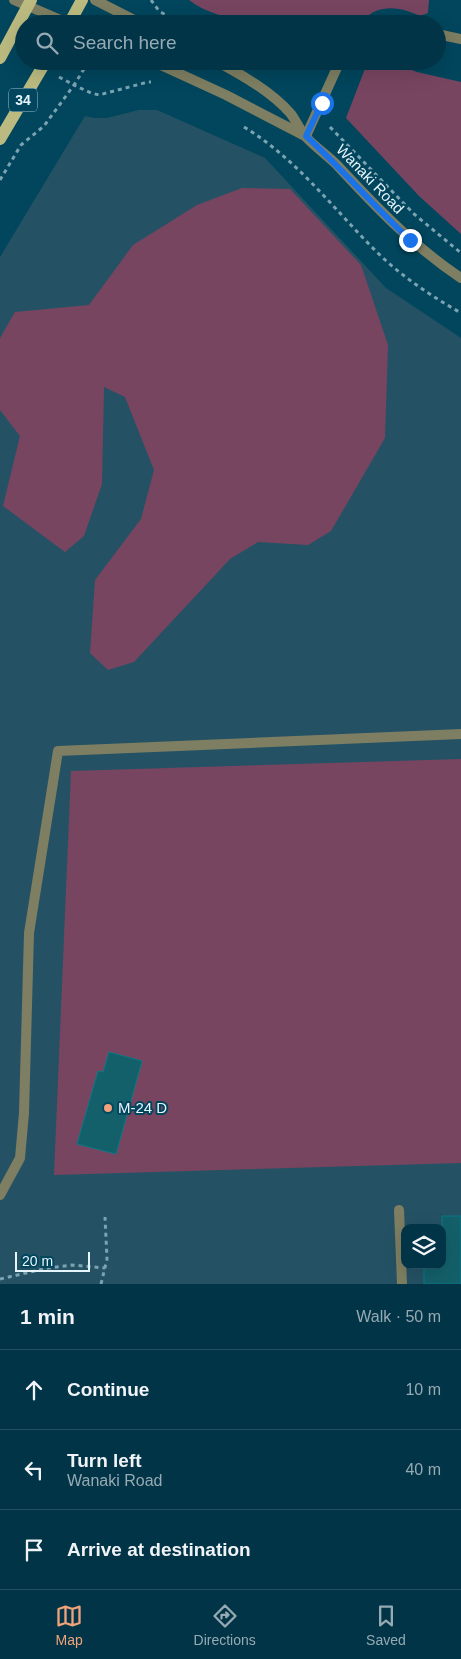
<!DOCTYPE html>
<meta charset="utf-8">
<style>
:root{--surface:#013446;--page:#0b3c4d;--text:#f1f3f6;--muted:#96aab3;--line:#234f5f;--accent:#f0a27a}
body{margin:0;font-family:Arial,sans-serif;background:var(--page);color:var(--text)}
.controls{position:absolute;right:15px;bottom:15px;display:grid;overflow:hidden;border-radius:10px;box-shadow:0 5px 20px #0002}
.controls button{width:45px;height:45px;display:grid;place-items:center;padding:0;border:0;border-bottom:1px solid var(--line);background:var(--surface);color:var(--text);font:25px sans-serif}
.scale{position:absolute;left:15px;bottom:12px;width:75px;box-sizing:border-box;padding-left:5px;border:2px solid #e6f4fb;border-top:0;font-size:14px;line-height:18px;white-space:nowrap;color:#e6f4fb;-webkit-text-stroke:4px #01465d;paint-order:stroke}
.stop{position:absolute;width:15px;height:15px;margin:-11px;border:4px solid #1a73e8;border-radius:50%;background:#fff}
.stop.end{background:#1a73e8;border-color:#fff;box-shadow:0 1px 5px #0008}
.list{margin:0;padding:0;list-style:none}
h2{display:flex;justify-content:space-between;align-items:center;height:65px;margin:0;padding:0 20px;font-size:21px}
h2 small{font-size:16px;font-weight:400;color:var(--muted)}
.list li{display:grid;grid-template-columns:32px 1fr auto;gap:15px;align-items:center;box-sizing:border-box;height:80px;padding:0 20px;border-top:1px solid var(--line)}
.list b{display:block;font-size:19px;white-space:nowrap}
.list p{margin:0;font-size:16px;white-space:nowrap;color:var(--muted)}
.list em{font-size:16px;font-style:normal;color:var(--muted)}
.icon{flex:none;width:28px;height:28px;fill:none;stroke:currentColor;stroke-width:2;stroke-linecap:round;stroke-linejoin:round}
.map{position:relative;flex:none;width:461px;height:1284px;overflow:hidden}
.search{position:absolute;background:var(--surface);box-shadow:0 5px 20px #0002;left:15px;right:15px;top:15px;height:55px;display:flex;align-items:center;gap:12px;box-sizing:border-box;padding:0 18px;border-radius:28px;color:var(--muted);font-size:19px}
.sheet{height:305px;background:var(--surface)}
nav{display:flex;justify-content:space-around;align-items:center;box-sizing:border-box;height:70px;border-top:1px solid var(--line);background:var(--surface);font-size:14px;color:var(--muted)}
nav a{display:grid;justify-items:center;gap:2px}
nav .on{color:var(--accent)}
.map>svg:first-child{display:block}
.built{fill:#245264;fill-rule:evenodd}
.green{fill:#784560}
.building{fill:#13606a;stroke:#097986}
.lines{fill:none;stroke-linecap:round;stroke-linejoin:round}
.path{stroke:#7ba3b1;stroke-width:3;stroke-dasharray:4 4;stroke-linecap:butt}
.service{stroke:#7e7e62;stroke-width:10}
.tertiary{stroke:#7e7e62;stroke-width:10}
.primary{stroke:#bbbb81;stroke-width:12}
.route{stroke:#1a73e8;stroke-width:6}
.poi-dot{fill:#f0a27a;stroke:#01465d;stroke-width:2}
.labels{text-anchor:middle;stroke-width:4;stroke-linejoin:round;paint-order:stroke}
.shield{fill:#01465d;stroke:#a1c0cc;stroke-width:1}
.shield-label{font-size:14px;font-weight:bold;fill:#e6f4fb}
.street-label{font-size:15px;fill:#e6f4fb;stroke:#01465d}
.poi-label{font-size:15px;fill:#e6f4fb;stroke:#01465d;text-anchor:start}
</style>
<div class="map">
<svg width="461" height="1284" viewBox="0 0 461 1284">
<rect width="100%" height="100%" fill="#01465d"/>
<path class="built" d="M 139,110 L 157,110 L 265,158 L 386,288 L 461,338 L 461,1284 L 0,1284 L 0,257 L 85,116 L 94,118 L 107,118 ZM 405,1228 L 442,1228 L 442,1265 L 405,1265 Z"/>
<g class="green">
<path d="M 189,0 L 429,0 L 428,13 L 420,16 C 407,10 391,5 376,11 C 369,13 364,21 357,23 C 349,26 335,24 326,24 C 285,24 222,26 189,0 Z"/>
<path d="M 368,61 L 387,61 L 417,72 L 461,82 L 461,234 L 419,196 L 346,118 Z"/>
<path d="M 242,188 L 290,189 L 361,265 L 388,345 L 385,438 L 331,531 L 308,545 L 258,542 L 230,559 L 134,662 L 108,670 L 90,653 L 95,580 L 141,519 L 154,470 L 125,397 L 104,387 L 102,484 L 84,536 L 65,552 L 3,506 L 20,436 L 0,410 L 0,338 L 15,312 L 89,305 L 133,245 L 197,205 Z"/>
<path d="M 461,759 L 461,1163 L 54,1175 L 71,771 Z"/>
</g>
<g class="building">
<path d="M 109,1052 L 142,1061 L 116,1154 L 77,1144 L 98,1071 L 103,1072 Z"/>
<path d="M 442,1216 L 461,1216 L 461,1284 L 424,1284 L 424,1265 L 442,1265 Z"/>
</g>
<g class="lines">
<g class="path">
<path d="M 151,0 L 159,11 L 181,24"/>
<path d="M 59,77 L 74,85 L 89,61"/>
<path d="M 244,127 C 300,161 337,214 383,258 C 407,280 433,297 461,313"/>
<path d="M 330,127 L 414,214 L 461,253"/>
<path d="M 0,180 L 21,145 L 44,126 L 74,85 L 91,93 L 99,95 L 148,82 L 151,82"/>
<path d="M 0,1279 L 48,1268 L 72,1265 L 105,1268"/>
<path d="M 101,1284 L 107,1259 L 105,1217"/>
</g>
<g class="service">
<path d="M 367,24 L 386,24"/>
<path d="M 437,34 L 461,39"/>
<path d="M 306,136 L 340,61"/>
<path d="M 0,1195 L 20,1158 L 24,1113 L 29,933 L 58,751 L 461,734"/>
<path d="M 399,1210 L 402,1284"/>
</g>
<g class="tertiary">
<path d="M 14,0 L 70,24"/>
<path d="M 95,0 L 142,24"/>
<path d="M 152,61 L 226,95 L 305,136"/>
<path d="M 216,61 C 242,75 272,92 291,114 C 296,121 300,130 306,137 C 315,147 327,155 337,165 C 376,207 413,246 461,278"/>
</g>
<g class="primary">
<path d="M 69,24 L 82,0"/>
<path d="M 0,58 L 31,0"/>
<path d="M 0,139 L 46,61"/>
</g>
</g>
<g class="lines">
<path class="route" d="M 322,103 L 306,136 C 342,169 374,206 410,240"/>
</g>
<circle class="poi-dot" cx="108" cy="1108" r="5"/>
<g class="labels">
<rect class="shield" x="9" y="88.5" width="28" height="23" rx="4"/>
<g class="shield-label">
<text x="23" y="105">34</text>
</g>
<g class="street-label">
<text transform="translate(370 179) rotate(46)" y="5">Wanaki Road</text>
</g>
<g class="poi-label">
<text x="118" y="1113">M-24 D</text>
</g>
</g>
</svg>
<div class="controls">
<button><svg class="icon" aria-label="layers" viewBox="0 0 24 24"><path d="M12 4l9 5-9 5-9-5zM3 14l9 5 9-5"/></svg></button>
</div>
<div class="scale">20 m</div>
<div class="stop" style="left:322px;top:103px"></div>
<div class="stop end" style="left:410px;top:240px"></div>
<div class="search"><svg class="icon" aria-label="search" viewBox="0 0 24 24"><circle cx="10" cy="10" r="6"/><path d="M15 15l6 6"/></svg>Search here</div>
</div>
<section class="sheet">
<h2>1 min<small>Walk · 50 m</small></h2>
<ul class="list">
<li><svg class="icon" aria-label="ahead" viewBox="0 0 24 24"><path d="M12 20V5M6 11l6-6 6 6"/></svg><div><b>Continue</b></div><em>10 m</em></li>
<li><svg class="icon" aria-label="left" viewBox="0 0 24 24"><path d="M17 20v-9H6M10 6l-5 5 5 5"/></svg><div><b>Turn left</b><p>Wanaki Road</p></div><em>40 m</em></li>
<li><svg class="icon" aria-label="arrive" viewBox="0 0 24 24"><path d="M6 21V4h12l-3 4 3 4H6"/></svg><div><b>Arrive at destination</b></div></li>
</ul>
</section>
<nav>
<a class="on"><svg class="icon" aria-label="map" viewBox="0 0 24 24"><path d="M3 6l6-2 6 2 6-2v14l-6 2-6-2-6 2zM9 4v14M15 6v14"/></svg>Map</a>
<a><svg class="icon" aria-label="directions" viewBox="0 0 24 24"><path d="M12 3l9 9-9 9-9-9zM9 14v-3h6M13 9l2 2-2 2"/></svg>Directions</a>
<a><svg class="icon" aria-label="saved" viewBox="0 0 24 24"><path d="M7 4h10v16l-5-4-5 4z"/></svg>Saved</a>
</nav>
